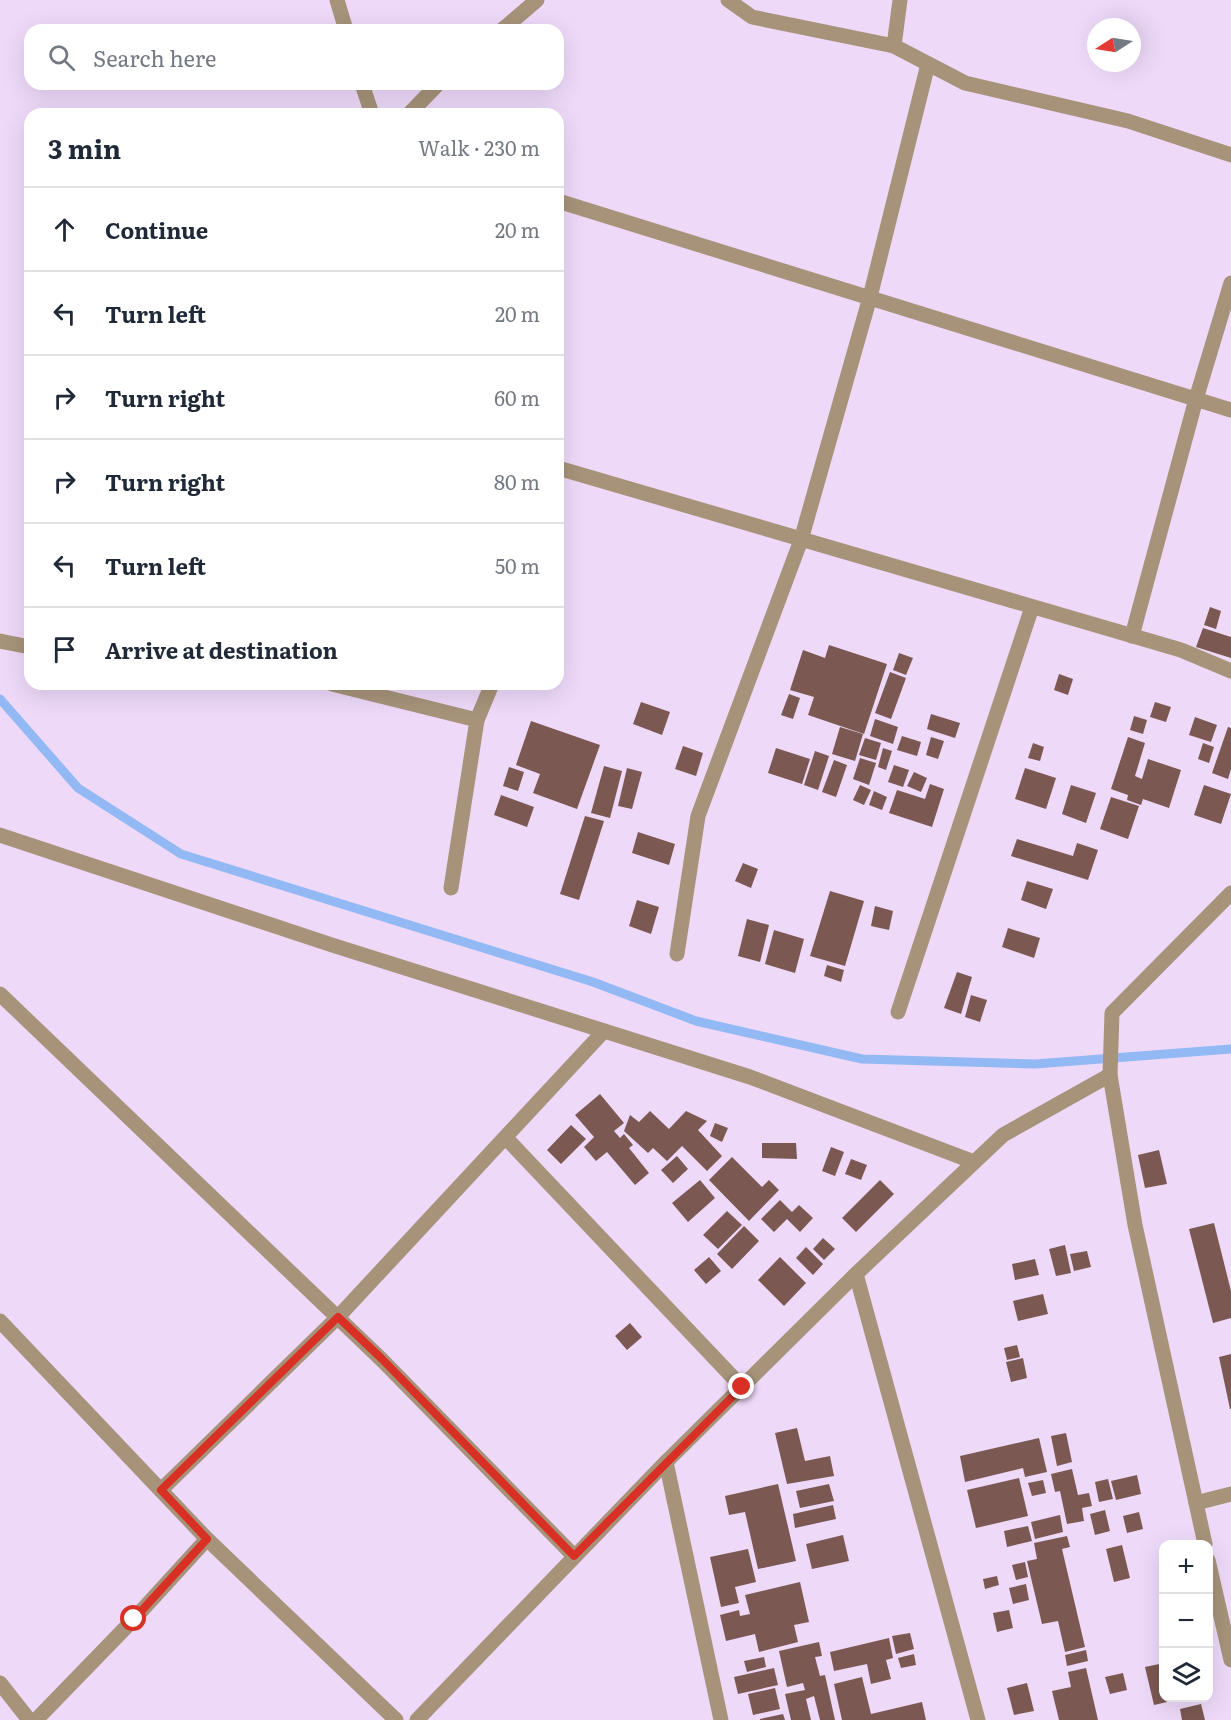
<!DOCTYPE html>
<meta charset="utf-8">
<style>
:root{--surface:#fff;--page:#f2f2f3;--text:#1f2937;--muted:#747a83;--line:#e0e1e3}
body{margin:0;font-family:Literata,serif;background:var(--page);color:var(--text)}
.controls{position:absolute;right:18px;bottom:18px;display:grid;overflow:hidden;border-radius:12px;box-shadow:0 6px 24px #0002}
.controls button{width:54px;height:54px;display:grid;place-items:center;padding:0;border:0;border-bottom:2px solid var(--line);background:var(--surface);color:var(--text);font:30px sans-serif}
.compass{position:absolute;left:1087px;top:18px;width:54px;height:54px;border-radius:50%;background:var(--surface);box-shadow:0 6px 24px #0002;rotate:258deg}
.stop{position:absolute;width:18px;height:18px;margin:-14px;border:4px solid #d93025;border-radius:50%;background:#fff}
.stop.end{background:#d93025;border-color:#fff;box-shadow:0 2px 6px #0008}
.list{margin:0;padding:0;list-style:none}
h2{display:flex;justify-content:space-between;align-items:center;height:78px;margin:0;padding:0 24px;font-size:26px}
h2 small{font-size:20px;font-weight:400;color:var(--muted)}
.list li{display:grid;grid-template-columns:39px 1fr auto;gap:18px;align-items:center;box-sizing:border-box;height:84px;padding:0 24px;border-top:2px solid var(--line)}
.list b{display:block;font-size:22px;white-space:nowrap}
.list em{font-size:20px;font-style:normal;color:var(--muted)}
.icon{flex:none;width:33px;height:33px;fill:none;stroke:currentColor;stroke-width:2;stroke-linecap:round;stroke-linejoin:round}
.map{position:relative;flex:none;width:1231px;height:1720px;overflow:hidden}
.search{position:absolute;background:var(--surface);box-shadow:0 6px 24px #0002;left:24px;top:24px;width:540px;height:66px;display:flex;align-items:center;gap:15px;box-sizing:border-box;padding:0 21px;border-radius:18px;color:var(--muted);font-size:22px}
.panel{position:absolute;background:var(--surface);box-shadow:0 6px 24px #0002;left:24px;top:108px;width:540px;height:582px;border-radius:18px}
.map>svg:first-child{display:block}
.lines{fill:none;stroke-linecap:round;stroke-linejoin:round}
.stream{stroke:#92b9f3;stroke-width:9}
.building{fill:#7c5852}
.street{stroke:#a6937a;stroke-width:15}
.route{stroke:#d93025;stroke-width:8}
</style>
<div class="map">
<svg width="1231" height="1720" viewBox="0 0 1231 1720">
<rect width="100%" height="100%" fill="#eed9f9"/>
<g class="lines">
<path class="stream" d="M 0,699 L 78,788 L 181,854 L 593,982 L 696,1021 L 862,1059 L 1035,1064 L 1231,1049"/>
</g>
<g class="building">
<path d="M 1210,607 L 1221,611 L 1216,629 L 1204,625 Z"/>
<path d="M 1203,628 L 1231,637 L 1231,658 L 1196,647 Z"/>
<path d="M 829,645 L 887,664 L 864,734 L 808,715 L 814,697 L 790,690 L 803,650 L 825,658 Z"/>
<path d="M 899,653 L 913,658 L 906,675 L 893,670 Z"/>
<path d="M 890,672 L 906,678 L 891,719 L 875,713 Z"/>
<path d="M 1059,674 L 1073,679 L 1068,695 L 1054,690 Z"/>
<path d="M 789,694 L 800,698 L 793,719 L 781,715 Z"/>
<path d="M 641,702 L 670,712 L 662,735 L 633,724 Z"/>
<path d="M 1155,702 L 1171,707 L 1166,722 L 1150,717 Z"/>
<path d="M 931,714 L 960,723 L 955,738 L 927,729 Z"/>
<path d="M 1134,716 L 1147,720 L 1143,734 L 1130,730 Z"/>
<path d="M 1195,717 L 1217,725 L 1211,742 L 1189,735 Z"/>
<path d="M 875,719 L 898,727 L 893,744 L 870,736 Z"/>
<path d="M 531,721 L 600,745 L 577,809 L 533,793 L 540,774 L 516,765 Z"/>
<path d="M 840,727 L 863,734 L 855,761 L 832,754 Z"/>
<path d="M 1228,727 L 1231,728 L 1231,769 L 1228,779 L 1212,773 Z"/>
<path d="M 902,736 L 921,742 L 917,756 L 897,750 Z"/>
<path d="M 931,737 L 944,741 L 938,759 L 926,755 Z"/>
<path d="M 1128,737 L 1145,743 L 1135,776 L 1142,779 L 1148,759 L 1181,770 L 1169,808 L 1143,799 L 1141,805 L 1127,800 L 1128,795 L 1111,789 Z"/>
<path d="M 865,738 L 881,743 L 876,760 L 859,755 Z"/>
<path d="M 1033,743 L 1044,747 L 1040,761 L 1028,758 Z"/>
<path d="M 1203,743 L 1214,747 L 1209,763 L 1198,759 Z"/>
<path d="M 683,746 L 703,753 L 696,776 L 675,769 Z"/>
<path d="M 776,748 L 810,759 L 802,784 L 768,773 Z"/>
<path d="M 883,748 L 892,751 L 886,770 L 878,767 Z"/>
<path d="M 815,751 L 829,756 L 818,790 L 804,785 Z"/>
<path d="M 860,758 L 876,763 L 869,785 L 853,779 Z"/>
<path d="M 834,760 L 847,765 L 836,797 L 822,792 Z"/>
<path d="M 894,765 L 909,770 L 903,787 L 888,782 Z"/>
<path d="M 604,766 L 622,771 L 610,818 L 591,813 Z"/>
<path d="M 509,767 L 524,772 L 518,791 L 503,786 Z"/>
<path d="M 627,768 L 642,772 L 632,809 L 618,806 Z"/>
<path d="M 1025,768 L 1056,778 L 1046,809 L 1015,799 Z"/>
<path d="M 914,772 L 927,778 L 921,792 L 907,786 Z"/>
<path d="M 930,784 L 944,789 L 932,827 L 889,813 L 897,790 L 925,799 Z"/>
<path d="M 860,785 L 871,790 L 864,805 L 853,800 Z"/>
<path d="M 1071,785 L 1096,793 L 1086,823 L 1062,814 Z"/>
<path d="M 1204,785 L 1231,794 L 1221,824 L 1194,815 Z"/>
<path d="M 874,791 L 887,797 L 882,810 L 869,805 Z"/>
<path d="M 501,795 L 534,807 L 527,827 L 494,815 Z"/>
<path d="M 1111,797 L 1139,806 L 1128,839 L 1100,829 Z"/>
<path d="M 585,816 L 604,821 L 579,900 L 560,894 Z"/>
<path d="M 638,832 L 675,844 L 669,865 L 632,853 Z"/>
<path d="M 1017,839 L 1073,856 L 1077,843 L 1098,850 L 1088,880 L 1011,856 Z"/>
<path d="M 743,863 L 758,869 L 751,888 L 735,881 Z"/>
<path d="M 1027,881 L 1053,889 L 1046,909 L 1021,900 Z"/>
<path d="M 830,891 L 864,901 L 845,966 L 810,956 Z"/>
<path d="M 637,900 L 659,907 L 651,934 L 629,926 Z"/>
<path d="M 875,906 L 893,911 L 889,930 L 871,926 Z"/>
<path d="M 747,919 L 769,925 L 760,962 L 738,956 Z"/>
<path d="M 1008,928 L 1040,938 L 1034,958 L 1002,947 Z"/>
<path d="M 774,930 L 804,939 L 795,973 L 765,964 Z"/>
<path d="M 827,965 L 844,970 L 841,982 L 824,976 Z"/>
<path d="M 957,972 L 972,977 L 961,1014 L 944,1008 Z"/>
<path d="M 971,995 L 987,1000 L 980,1022 L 965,1017 Z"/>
<path d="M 600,1094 L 624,1123 L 614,1131 L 620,1138 L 624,1134 L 633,1145 L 629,1148 L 649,1173 L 635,1185 L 607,1152 L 596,1161 L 584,1147 L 594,1137 L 575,1115 Z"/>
<path d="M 650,1111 L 669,1129 L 686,1111 L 707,1121 L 698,1130 L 722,1156 L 707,1171 L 682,1146 L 667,1161 L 653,1148 L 648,1153 L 624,1131 L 630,1115 L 639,1122 Z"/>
<path d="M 715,1123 L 728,1128 L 722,1142 L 710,1136 Z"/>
<path d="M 571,1125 L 586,1139 L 561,1164 L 547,1150 Z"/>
<path d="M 762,1143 L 796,1143 L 797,1159 L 762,1158 Z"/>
<path d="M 831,1147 L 844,1152 L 835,1176 L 822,1171 Z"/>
<path d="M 1159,1150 L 1167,1184 L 1145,1188 L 1138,1155 Z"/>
<path d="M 677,1156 L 688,1169 L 673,1183 L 661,1170 Z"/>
<path d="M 732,1157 L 762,1187 L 769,1180 L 779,1190 L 749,1221 L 709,1180 Z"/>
<path d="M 851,1159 L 867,1165 L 861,1180 L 845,1174 Z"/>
<path d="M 700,1180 L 715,1198 L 688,1222 L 672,1203 Z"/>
<path d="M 880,1180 L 894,1194 L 856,1232 L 842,1218 Z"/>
<path d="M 780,1200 L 792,1212 L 799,1205 L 813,1218 L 800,1232 L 787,1219 L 774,1232 L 761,1219 Z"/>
<path d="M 727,1211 L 742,1225 L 718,1249 L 703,1235 Z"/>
<path d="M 1214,1223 L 1231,1291 L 1231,1318 L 1213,1323 L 1189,1229 Z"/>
<path d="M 744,1226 L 759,1241 L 732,1269 L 717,1254 Z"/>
<path d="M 823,1238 L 835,1249 L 824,1260 L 813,1249 Z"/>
<path d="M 1065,1245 L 1071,1273 L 1056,1276 L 1049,1249 Z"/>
<path d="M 806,1247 L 823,1264 L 813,1275 L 796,1258 Z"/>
<path d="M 1087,1251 L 1091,1267 L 1074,1271 L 1070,1254 Z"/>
<path d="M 709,1257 L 721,1271 L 706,1284 L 694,1270 Z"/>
<path d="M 780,1257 L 806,1283 L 784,1306 L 758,1280 Z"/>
<path d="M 1035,1259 L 1039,1275 L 1015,1280 L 1012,1264 Z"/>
<path d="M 1043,1294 L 1048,1314 L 1018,1321 L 1013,1301 Z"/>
<path d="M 630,1323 L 642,1337 L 627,1350 L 615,1336 Z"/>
<path d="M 1017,1345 L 1020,1357 L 1007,1360 L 1004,1348 Z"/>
<path d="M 1231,1354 L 1231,1409 L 1230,1409 L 1219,1357 Z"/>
<path d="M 1023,1358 L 1027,1378 L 1011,1382 L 1006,1362 Z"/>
<path d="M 797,1428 L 805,1461 L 830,1456 L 834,1476 L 787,1484 L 775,1433 Z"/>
<path d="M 1066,1433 L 1072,1462 L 1057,1466 L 1051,1436 Z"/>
<path d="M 1039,1438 L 1047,1472 L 1025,1477 L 1023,1468 L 965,1482 L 960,1456 Z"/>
<path d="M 1072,1469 L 1078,1495 L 1089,1493 L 1092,1506 L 1082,1508 L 1084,1521 L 1067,1524 L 1060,1491 L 1055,1492 L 1051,1474 Z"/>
<path d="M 1137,1475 L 1141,1494 L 1116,1500 L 1111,1481 Z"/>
<path d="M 1019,1478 L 1028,1516 L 976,1528 L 967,1490 Z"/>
<path d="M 1108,1479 L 1113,1499 L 1099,1502 L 1095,1482 Z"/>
<path d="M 1043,1480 L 1046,1493 L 1032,1496 L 1028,1483 Z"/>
<path d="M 778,1484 L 796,1561 L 758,1569 L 745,1512 L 729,1515 L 725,1496 Z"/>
<path d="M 829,1484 L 834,1501 L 800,1508 L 796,1491 Z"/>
<path d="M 833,1505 L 836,1519 L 795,1528 L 793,1514 Z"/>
<path d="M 1105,1510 L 1110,1531 L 1095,1535 L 1090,1514 Z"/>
<path d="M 1139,1512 L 1143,1529 L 1127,1533 L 1123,1516 Z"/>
<path d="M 1060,1515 L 1063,1532 L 1035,1539 L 1031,1522 Z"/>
<path d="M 1028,1526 L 1032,1541 L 1007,1547 L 1004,1531 Z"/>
<path d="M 843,1535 L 849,1561 L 812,1569 L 806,1544 Z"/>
<path d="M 1067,1536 L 1070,1547 L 1062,1549 L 1085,1647 L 1065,1652 L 1058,1621 L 1042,1624 L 1027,1561 L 1037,1559 L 1034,1543 Z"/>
<path d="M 1122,1545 L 1130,1578 L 1114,1582 L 1106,1549 Z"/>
<path d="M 748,1549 L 756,1582 L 735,1587 L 739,1603 L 721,1607 L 710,1557 Z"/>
<path d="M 1025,1562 L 1028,1577 L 1016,1580 L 1012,1565 Z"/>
<path d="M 997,1576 L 999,1585 L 985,1589 L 983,1579 Z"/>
<path d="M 800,1582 L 809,1622 L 794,1625 L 798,1642 L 759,1652 L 755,1634 L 726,1641 L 720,1615 L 739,1610 L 740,1616 L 750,1614 L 745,1595 Z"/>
<path d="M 1026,1584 L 1029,1600 L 1013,1604 L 1009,1588 Z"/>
<path d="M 1009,1610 L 1013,1628 L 997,1632 L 993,1613 Z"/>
<path d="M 910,1633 L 914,1649 L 896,1654 L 892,1636 Z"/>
<path d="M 889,1638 L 893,1658 L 886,1660 L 891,1679 L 871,1684 L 867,1664 L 834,1671 L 830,1652 Z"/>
<path d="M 819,1642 L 822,1656 L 815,1657 L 820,1676 L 825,1675 L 835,1720 L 820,1720 L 814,1696 L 806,1699 L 811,1720 L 791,1720 L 785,1694 L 805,1690 L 803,1683 L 787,1687 L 779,1651 Z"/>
<path d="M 1086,1650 L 1088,1661 L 1067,1666 L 1065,1655 Z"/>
<path d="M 914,1654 L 916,1665 L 901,1668 L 898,1658 Z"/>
<path d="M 764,1657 L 766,1667 L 747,1672 L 744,1661 Z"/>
<path d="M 1164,1663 L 1164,1698 L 1175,1698 L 1176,1700 L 1154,1705 L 1145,1667 Z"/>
<path d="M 774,1668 L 778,1685 L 738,1694 L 734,1677 Z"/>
<path d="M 1086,1668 L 1098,1720 L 1059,1720 L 1052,1691 L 1071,1687 L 1068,1672 Z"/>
<path d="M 1123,1673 L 1127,1690 L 1110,1694 L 1105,1677 Z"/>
<path d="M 862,1677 L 871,1714 L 922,1702 L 926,1720 L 842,1720 L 834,1684 Z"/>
<path d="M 1027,1683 L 1034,1711 L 1014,1715 L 1007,1688 Z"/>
<path d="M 775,1688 L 780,1709 L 753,1715 L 748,1694 Z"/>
<path d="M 1201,1704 L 1205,1720 L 1182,1720 L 1180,1709 Z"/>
<path d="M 783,1714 L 785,1720 L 760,1720 L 760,1719 Z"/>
</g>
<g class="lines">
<g class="street">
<path d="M 337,0 L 346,30"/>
<path d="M 728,0 L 752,17 L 894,46 L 965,83 L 1128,121 L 1231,155"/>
<path d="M 502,30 L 537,0"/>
<path d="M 894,46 L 900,0"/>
<path d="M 362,84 L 372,114"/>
<path d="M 409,114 L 438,84"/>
<path d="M 558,201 L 1231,410"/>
<path d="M 558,468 L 1181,650 L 1231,671"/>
<path d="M 1132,636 L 1196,399 L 1231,283"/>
<path d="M 0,641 L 30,647"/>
<path d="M 332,684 L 477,720"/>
<path d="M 0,835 L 332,945 L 750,1077 L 974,1162"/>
<path d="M 451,888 L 477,720 L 492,684"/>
<path d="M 677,954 L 698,816 L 801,540 L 870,297 L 928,64"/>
<path d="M 0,994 L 382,1360 L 574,1556"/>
<path d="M 898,1012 L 1032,607"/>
<path d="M 506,1138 L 742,1387"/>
<path d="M 856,1274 L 978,1720"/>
<path d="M 0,1321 L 207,1539 L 396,1720"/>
<path d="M 666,1462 L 721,1720"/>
<path d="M 161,1490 L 338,1317 L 604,1031"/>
<path d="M 1196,1503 L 1231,1494"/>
<path d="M 1205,1544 L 1135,1225 L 1110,1075 L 1112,1013 L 1231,893"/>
<path d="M 1208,1560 L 1231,1660"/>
<path d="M 0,1683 L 29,1720"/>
<path d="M 36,1720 L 134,1619 L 207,1539"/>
<path d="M 417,1720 L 666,1462 L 856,1274 L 1003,1135 L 1110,1075"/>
</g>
</g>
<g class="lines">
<path class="route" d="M 134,1619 L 207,1539 L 161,1490 L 338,1317 L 382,1359 L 574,1556 L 742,1387"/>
</g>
</svg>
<div class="controls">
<button>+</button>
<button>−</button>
<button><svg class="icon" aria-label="layers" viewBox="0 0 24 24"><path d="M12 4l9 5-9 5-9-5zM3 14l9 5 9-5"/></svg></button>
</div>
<svg class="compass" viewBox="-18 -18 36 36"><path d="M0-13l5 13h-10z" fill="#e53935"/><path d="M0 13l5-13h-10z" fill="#747a83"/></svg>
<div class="stop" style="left:134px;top:1619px"></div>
<div class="stop end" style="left:742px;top:1387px"></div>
<div class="search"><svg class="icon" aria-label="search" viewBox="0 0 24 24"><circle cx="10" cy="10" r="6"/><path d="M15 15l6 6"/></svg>Search here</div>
<section class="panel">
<h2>3 min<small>Walk · 230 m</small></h2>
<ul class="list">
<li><svg class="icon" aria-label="ahead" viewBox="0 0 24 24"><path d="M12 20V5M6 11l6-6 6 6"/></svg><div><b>Continue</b></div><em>20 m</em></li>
<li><svg class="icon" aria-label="left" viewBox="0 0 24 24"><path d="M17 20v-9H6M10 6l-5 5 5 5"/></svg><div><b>Turn left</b></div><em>20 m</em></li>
<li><svg class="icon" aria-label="right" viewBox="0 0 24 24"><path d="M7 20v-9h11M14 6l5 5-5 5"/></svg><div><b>Turn right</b></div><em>60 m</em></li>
<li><svg class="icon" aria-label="right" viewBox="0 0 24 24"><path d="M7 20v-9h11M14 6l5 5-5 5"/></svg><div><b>Turn right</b></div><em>80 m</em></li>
<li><svg class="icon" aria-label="left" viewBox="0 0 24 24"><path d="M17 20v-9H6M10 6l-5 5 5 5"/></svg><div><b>Turn left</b></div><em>50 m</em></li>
<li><svg class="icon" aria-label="arrive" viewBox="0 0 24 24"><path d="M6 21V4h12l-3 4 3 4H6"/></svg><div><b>Arrive at destination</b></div></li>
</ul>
</section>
</div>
